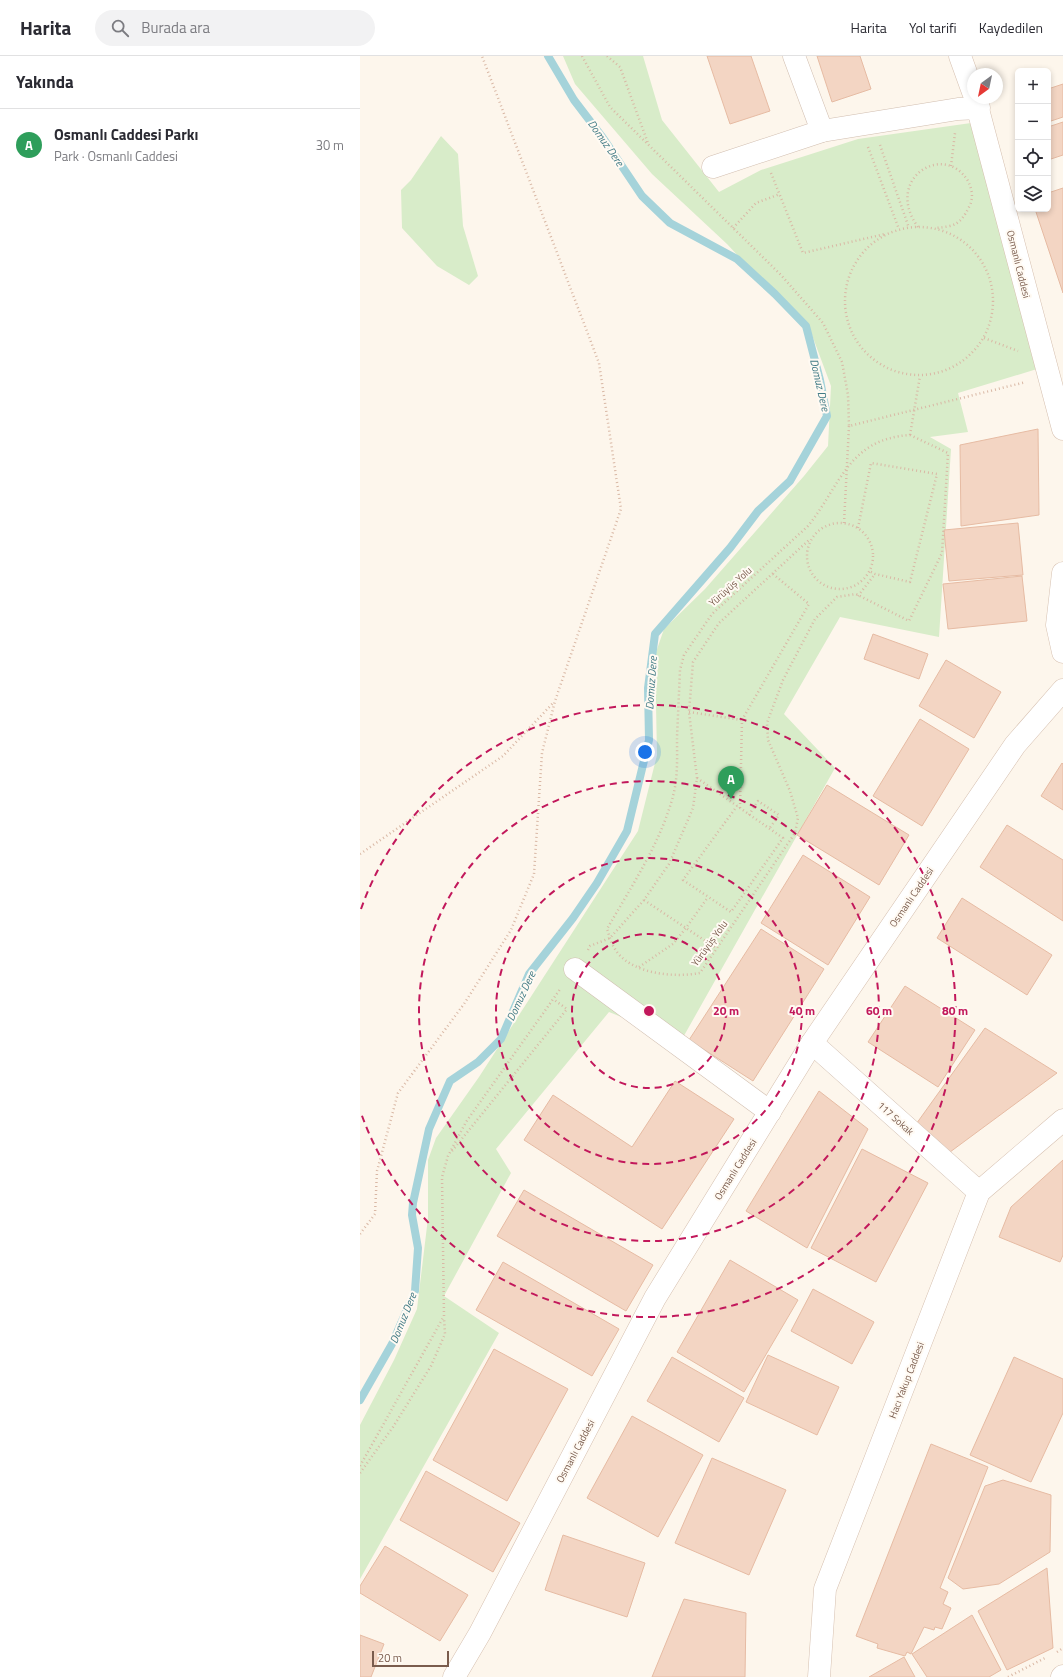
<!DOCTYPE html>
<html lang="tr">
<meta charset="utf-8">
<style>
:root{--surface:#fff;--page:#f2f2f3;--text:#2b2b33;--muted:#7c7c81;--line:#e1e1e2;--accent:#2563eb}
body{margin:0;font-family:"Titillium Web",sans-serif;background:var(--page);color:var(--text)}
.controls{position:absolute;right:12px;top:12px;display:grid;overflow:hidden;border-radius:6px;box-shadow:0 2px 6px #0003}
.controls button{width:36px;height:36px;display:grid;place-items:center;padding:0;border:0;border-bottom:1px solid var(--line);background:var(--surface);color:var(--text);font:20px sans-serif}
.compass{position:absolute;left:607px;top:12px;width:36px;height:36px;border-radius:50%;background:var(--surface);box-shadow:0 2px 6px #0003;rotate:213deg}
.scale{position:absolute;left:12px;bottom:10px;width:77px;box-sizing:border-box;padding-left:4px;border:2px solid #7a5c4d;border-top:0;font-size:11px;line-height:14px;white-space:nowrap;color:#7a5c4d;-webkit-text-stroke:3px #fffaf3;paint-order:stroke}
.you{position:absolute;left:285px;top:696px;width:14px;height:14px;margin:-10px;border:3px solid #fff;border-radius:50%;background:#1a73e8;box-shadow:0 0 0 6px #1a73e833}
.badge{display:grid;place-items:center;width:26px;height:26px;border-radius:50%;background:var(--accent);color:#fff;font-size:13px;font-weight:700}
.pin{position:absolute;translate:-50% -33px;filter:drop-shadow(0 1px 2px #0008)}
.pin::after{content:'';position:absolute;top:21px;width:14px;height:12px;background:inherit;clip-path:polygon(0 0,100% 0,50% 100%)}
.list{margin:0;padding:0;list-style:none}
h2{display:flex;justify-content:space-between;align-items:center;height:52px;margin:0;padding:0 16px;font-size:17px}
h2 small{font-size:13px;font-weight:400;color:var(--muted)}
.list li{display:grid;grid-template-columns:26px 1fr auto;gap:12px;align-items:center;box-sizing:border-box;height:72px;padding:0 16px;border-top:1px solid var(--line)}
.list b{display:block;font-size:15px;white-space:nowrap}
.list p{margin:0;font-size:13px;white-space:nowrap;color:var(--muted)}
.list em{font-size:13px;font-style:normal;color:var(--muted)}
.icon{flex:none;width:22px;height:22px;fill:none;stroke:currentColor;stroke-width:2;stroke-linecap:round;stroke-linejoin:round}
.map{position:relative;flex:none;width:703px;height:1621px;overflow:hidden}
header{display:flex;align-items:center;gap:24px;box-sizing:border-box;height:56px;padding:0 20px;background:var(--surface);border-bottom:1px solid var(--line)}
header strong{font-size:19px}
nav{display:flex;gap:22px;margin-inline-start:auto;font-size:14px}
.search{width:280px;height:36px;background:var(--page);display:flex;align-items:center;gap:10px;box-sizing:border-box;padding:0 14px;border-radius:22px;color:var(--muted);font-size:15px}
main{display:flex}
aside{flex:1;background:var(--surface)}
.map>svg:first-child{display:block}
.green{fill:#d8ecc9}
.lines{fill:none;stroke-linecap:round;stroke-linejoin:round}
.stream{stroke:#a5d3da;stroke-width:8}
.building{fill:#f3d5c3;stroke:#e6bba3}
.street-casing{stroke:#d1beb0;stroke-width:23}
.secondary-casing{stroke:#d6c0b0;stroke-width:23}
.path{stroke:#d9b8a5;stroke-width:2.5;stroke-dasharray:1 3;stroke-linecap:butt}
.street{stroke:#fff;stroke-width:22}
.secondary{stroke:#fff;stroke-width:22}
.ring{fill:none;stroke:#c2185b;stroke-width:2;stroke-dasharray:7 5}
.labels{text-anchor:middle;stroke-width:4;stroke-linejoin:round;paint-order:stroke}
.street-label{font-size:10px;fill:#7a5c4d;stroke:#fffaf3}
.water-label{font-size:11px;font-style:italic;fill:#437c86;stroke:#fffaf3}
.centre{fill:#c2185b;stroke:#fffaf3;stroke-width:2}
.ring-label{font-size:12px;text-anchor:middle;font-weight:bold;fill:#c2185b;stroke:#fffaf3;stroke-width:4;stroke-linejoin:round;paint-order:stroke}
</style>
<header>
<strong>Harita</strong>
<div class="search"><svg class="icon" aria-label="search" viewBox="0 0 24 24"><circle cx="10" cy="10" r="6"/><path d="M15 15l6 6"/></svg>Burada ara</div>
<nav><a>Harita</a><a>Yol tarifi</a><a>Kaydedilen</a></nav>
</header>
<main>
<aside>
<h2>Yakında<small></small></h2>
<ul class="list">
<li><span class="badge" style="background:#2e9e5b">A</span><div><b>Osmanlı Caddesi Parkı</b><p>Park · Osmanlı Caddesi</p></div><em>30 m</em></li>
</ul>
</aside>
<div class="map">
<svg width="703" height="1621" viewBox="0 0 703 1621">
<rect width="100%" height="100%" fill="#fdf6ec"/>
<g class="green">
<path d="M 203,0 L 283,0 L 302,64 L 359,136 L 401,114 L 498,83 L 611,67 L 677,313 L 598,337 L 608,376 L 570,381 L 591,393 L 579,581 L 480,561 L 424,658 L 475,712 L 321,985 L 249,956 L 136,1093 L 151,1117 L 84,1240 L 139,1277 L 0,1523 L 0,1369 L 34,1304 L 57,1253 L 68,1162 L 68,1104 L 76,1082 L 119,1021 L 278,775 L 297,699 L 295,599 L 304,573 L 345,533 L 444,420 L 468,390 L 471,330 L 452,279 L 367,188 L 292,118 L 215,28 Z"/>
<path d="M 81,80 L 98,98 L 103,170 L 118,220 L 109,229 L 77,210 L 42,172 L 41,134 L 51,124 Z"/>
</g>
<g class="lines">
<path class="stream" d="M 0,1344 L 32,1288 L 55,1235 L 58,1192 L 52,1159 L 53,1147 L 69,1073 L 90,1025 L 118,1006 L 141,983 L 169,918 L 213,862 L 237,827 L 267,775 L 289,684 L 288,632 L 295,578 L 370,492 L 398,455 L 430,425 L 467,360 L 460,324 L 446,270 L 415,238 L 377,203 L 310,167 L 282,140 L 243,82 L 214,44 L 188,0"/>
</g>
<g class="building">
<path d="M 347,0 L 391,0 L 410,55 L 370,68 Z"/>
<path d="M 457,0 L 500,0 L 511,33 L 472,46 Z"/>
<path d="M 703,28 L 703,61 L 688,66 L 688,33 Z"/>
<path d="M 703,66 L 703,99 L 688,104 L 688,71 Z"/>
<path d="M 703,132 L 703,237 L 675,153 L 688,153 L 688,137 Z"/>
<path d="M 678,373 L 679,459 L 601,470 L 600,389 Z"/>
<path d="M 658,467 L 663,519 L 589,525 L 584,474 Z"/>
<path d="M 662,520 L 667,565 L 588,573 L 583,528 Z"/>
<path d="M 513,578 L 568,598 L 559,623 L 504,603 Z"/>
<path d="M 586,604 L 641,636 L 614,682 L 559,650 Z"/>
<path d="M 560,663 L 609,693 L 562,770 L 513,740 Z"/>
<path d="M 702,707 L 703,708 L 703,754 L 681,740 Z"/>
<path d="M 467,729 L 549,779 L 519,829 L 437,779 Z"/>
<path d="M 647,769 L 703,804 L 703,865 L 620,811 Z"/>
<path d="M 443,799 L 510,841 L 468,909 L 401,867 Z"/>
<path d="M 602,842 L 692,899 L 667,939 L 577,882 Z"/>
<path d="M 401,873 L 464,913 L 393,1025 L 329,984 Z"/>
<path d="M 545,930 L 615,974 L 578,1031 L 508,986 Z"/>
<path d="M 625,972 L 697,1017 L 586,1099 L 554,1071 Z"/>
<path d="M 315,1025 L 374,1063 L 302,1173 L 164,1084 L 193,1039 L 272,1091 Z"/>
<path d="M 459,1035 L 508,1073 L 447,1192 L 386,1155 Z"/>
<path d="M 502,1093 L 568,1127 L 516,1226 L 451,1192 Z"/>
<path d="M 703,1104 L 703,1199 L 700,1206 L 639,1181 L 651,1151 Z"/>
<path d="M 164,1134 L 293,1209 L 266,1255 L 137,1180 Z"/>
<path d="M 370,1204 L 438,1244 L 384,1336 L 317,1296 Z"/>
<path d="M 143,1206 L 259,1273 L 232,1320 L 116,1254 Z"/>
<path d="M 453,1233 L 514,1266 L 492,1308 L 431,1275 Z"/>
<path d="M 134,1293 L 208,1333 L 147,1445 L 73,1404 Z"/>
<path d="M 408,1299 L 479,1331 L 457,1379 L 386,1346 Z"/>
<path d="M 312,1301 L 384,1342 L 359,1386 L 287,1345 Z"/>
<path d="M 654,1301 L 703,1323 L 703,1357 L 671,1426 L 610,1399 Z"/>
<path d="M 272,1360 L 343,1399 L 298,1481 L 227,1442 Z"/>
<path d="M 571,1388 L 628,1411 L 580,1532 L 588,1536 L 583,1548 L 591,1552 L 582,1573 L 575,1571 L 574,1574 L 564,1571 L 551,1598 L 547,1596 L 545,1600 L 517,1592 L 518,1588 L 496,1580 Z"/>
<path d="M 352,1402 L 426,1434 L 389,1519 L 315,1487 Z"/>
<path d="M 66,1415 L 160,1467 L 133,1516 L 40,1464 Z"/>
<path d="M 643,1424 L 691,1439 L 690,1496 L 639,1528 L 603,1533 L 588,1522 L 625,1430 Z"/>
<path d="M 203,1479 L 285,1507 L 267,1561 L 185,1534 Z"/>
<path d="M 25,1490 L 108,1539 L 80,1585 L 0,1537 L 0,1530 Z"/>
<path d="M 687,1512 L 693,1592 L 647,1614 L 618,1555 Z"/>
<path d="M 324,1543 L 386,1557 L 385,1621 L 292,1621 Z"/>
<path d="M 612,1559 L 641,1614 L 629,1621 L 567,1621 L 552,1598 Z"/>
<path d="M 0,1579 L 24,1588 L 11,1621 L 0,1621 Z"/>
<path d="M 544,1601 L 555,1621 L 509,1621 Z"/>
</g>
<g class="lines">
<defs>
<g id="street">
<path d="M 434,0 L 462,75"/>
<path d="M 353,111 L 462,75 L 598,53 L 619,52"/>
<path d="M 215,913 L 410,1056"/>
<path d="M 452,987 L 619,1136"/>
</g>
<g id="secondary">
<path d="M 600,0 L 613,36"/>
<path d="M 615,42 L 703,373"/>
<path d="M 703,517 L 697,569 L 703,596"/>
<path d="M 94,1621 L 120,1577 L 295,1242 L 452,987 L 655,689 L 703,634"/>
<path d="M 459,1621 L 465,1533 L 619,1136 L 703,1064"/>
<path d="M 702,1621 L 703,1620"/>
</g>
</defs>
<use href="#street" class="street-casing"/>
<use href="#secondary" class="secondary-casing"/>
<g class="path">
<path d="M 222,0 L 250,51 L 421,219 L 463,267 L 482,306 L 488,339 L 489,370 L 666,326"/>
<path d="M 247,0 L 260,11 L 288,87"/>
<path d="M 520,89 L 549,172"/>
<path d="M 508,91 L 539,173"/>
<path d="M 591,110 L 595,77"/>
<path d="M 411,117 L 443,197 L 525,178"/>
<circle cx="559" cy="245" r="74"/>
<path d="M 558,171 C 523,123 584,85 608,125 C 612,133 614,142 609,151 C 600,169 595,170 576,172"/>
<path d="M 373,172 L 396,147 L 420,138"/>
<path d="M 624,282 L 658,295"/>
<path d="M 550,379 L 588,397 L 582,497 L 549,565 L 496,538 L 477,541 L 455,563 L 423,624 L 407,667 L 408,684 L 430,735 L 438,762 L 435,777 L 340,917 C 314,922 270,918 255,893 C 251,887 249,879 247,873 C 271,831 303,783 314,736 C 318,718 317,699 317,681 C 318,659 319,637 320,614 L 324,599 L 352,558 L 448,470 C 481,429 488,383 550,379 Z"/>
<path d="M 550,379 L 560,320"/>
<circle cx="480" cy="500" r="33"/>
<path d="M 484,467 L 489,370"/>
<path d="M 498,472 L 511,407 L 577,418 L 550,526 L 515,518 L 509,515"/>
<path d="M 498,540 L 515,518"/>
<path d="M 329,656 L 382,664"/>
<path d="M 337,722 L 423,782 L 371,856 L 323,824 L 377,750"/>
<path d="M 380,752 L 382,664 L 449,548 L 413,518"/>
<path d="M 389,759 L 398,745 L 419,759 L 409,773"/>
<path d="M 0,798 L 143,700 L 194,646"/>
<path d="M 284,844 L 356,892"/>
<path d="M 228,894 L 230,890 L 250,882 L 284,844 L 309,808 L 333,752 L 337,722 L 329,656 L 333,606 L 359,567 L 450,483"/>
<path d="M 279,911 L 313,888 L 326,872 L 348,841"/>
<path d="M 92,1095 L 207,953 L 193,943"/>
<path d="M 0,1178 L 15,1158 L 17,1115 L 38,1037 L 104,948 L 151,874 L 174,818 L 182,697 L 195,645 L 261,453 L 239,307 L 122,0"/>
<path d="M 0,1410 L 84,1260 L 82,1121 L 88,1100 L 106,1066 L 201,932"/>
<path d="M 0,1417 L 33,1371 L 71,1310 L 85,1278 L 84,1262"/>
<path d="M 697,1596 L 703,1592"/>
<path d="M 648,1621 L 685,1602"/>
</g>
<use href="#street" class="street"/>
<use href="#secondary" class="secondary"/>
</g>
<g class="ring">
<circle cx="289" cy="955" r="77"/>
<circle cx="289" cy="955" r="153"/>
<circle cx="289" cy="955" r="230"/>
<path d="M1 853A306 306 0 1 1 1 1057"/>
</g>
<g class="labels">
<g class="street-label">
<text transform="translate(659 208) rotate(76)" y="4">Osmanlı Caddesi</text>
<text transform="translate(370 530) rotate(-42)" y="4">Yürüyüş Yolu</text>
<text transform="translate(551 841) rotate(-56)" y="4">Osmanlı Caddesi</text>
<text transform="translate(349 887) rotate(-54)" y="4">Yürüyüş Yolu</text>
<text transform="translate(536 1062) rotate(42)" y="4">117 Sokak</text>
<text transform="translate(375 1113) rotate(-58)" y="4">Osmanlı Caddesi</text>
<text transform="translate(546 1324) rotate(-69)" y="4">Hacı Yakup Caddesi</text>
<text transform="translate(215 1395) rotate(-62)" y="4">Osmanlı Caddesi</text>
</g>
<g class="water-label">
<text transform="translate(246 87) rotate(55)" y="4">Domuz Dere</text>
<text transform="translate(460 329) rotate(77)" y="4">Domuz Dere</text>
<text transform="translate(291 627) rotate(-86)" y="4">Domuz Dere</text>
<text transform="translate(161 940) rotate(-65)" y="4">Domuz Dere</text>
<text transform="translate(43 1262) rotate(-68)" y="4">Domuz Dere</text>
</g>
</g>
<circle cx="289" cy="955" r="6" class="centre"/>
<g class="ring-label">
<text x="366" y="959">20 m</text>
<text x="442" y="959">40 m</text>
<text x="519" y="959">60 m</text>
<text x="595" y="959">80 m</text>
</g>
</svg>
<div class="controls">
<button>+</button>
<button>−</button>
<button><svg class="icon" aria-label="locate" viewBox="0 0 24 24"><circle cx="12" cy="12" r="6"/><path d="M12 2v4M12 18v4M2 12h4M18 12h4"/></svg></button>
<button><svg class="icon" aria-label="layers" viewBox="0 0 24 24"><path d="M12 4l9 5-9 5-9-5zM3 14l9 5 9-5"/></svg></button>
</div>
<svg class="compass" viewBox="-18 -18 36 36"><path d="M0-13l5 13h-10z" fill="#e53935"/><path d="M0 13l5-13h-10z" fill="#7c7c81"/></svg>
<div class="scale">20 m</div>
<div class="you"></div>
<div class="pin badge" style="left:371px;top:743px;background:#2e9e5b">A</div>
</div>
</main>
